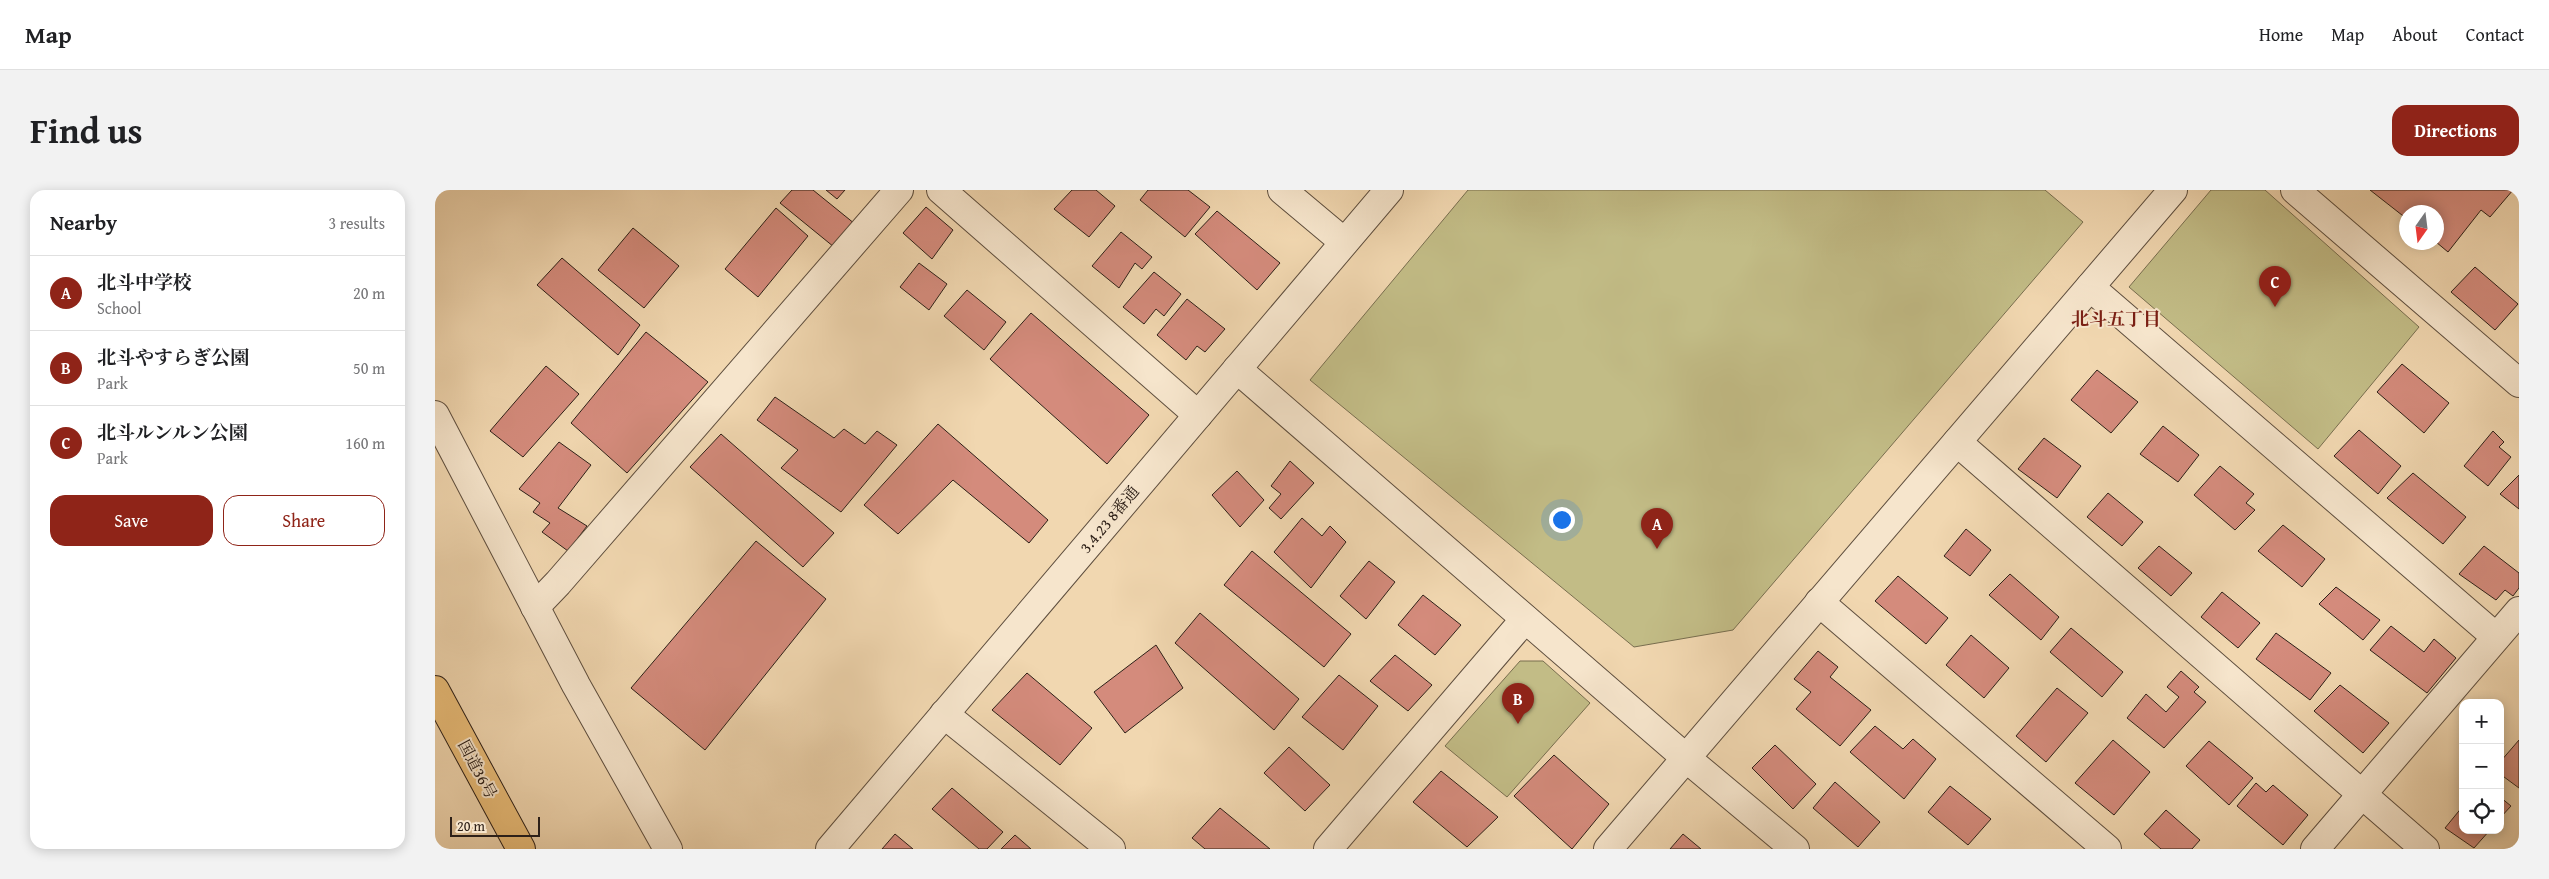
<!DOCTYPE html>
<meta charset="utf-8">
<style>
:root{--surface:#fff;--page:#f2f2f2;--text:#202124;--muted:#757577;--line:#e0e0e0;--accent:#8f2418}
body{margin:0;font-family:"Gentium Book Plus","Noto Serif JP",serif;background:var(--page);color:var(--text)}
.controls{position:absolute;right:15px;bottom:15px;display:grid;overflow:hidden;border-radius:10px;box-shadow:0 2px 12px #0003}
.controls button{width:45px;height:45px;display:grid;place-items:center;padding:0;border:0;border-bottom:1px solid var(--line);background:var(--surface);color:var(--text);font:25px sans-serif}
.compass{position:absolute;left:1964px;top:15px;width:45px;height:45px;border-radius:50%;background:var(--surface);box-shadow:0 2px 12px #0003;rotate:194deg}
.scale{position:absolute;left:15px;bottom:12px;width:90px;box-sizing:border-box;padding-left:5px;border:2px solid #2d2018;border-top:0;font-size:14px;line-height:18px;white-space:nowrap;color:#2d2018;-webkit-text-stroke:4px #f6e5cc;paint-order:stroke}
.you{position:absolute;left:1126px;top:329px;width:18px;height:18px;margin:-12px;border:4px solid #fff;border-radius:50%;background:#1a73e8;box-shadow:0 0 0 8px #1a73e833}
.badge{display:grid;place-items:center;width:32px;height:32px;border-radius:50%;background:var(--accent);color:#fff;font-size:16px;font-weight:700}
.pin{position:absolute;translate:-50% -41px;filter:drop-shadow(0 1px 2px #0008)}
.pin::after{content:'';position:absolute;top:26px;width:18px;height:15px;background:inherit;clip-path:polygon(0 0,100% 0,50% 100%)}
.list{margin:0;padding:0;list-style:none}
h2{display:flex;justify-content:space-between;align-items:center;height:65px;margin:0;padding:0 20px;font-size:21px}
h2 small{font-size:16px;font-weight:400;color:var(--muted)}
.list li{display:grid;grid-template-columns:32px 1fr auto;gap:15px;align-items:center;box-sizing:border-box;height:75px;padding:0 20px;border-top:1px solid var(--line)}
.list b{display:block;font-size:19px;white-space:nowrap}
.list p{margin:0;font-size:16px;white-space:nowrap;color:var(--muted)}
.list em{font-size:16px;font-style:normal;color:var(--muted)}
.actions{display:flex;gap:10px;padding:15px 20px}
.actions a{flex:1;padding:11px 0;border:1px solid var(--accent);border-radius:15px;text-align:center;font-size:18px;color:var(--accent)}
.actions .main{background:var(--accent);color:#fff}
.icon{flex:none;width:28px;height:28px;fill:none;stroke:currentColor;stroke-width:2;stroke-linecap:round;stroke-linejoin:round}
.map{position:relative;flex:none;width:2084px;height:659px;overflow:hidden;border-radius:15px}
header{display:flex;align-items:center;gap:30px;box-sizing:border-box;height:70px;padding:0 25px;background:var(--surface);border-bottom:1px solid var(--line)}
header strong{font-size:24px}
nav{display:flex;gap:28px;margin-inline-start:auto;font-size:18px}
.intro{display:flex;align-items:center;justify-content:space-between;box-sizing:border-box;height:120px;padding:0 30px}
h1{margin:0;font-size:35px}
.button{padding:12px 22px;border-radius:15px;background:var(--accent);color:#fff;font-size:18px;font-weight:700}
main{display:flex;gap:30px;padding:0 30px}
aside{flex:1;background:var(--surface);border-radius:15px;box-shadow:0 2px 12px #0003}
.map>svg:first-child{display:block}
.green{fill:#c2bc86;stroke:#786e4f}
.building{fill:#d48b7c;stroke:#2d2018}
.lines{fill:none;stroke-linecap:round;stroke-linejoin:round}
.minor-casing{stroke:#5e4e3e;stroke-width:30}
.highway-casing{stroke:#2d2018;stroke-width:30}
.minor{stroke:#f6e5cc;stroke-width:28}
.highway{stroke:#e8bc78;stroke-width:28}
.labels{text-anchor:middle;stroke-width:4;stroke-linejoin:round;paint-order:stroke}
.street-label{font-size:16px;fill:#2d2018;stroke:#f6e5cc}
.neighbourhood-label{font-size:18px;font-weight:bold;fill:#7a1f14;stroke:#f6e5cc}
</style>
<header>
<strong>Map</strong>
<nav><a>Home</a><a>Map</a><a>About</a><a>Contact</a></nav>
</header>
<div class="intro"><h1>Find us</h1><a class="button">Directions</a></div>
<main>
<aside>
<h2>Nearby<small>3 results</small></h2>
<ul class="list">
<li><span class="badge">A</span><div><b>北斗中学校</b><p>School</p></div><em>20 m</em></li>
<li><span class="badge">B</span><div><b>北斗やすらぎ公園</b><p>Park</p></div><em>50 m</em></li>
<li><span class="badge">C</span><div><b>北斗ルンルン公園</b><p>Park</p></div><em>160 m</em></li>
</ul>
<div class="actions"><a class="main">Save</a><a>Share</a></div>
</aside>
<div class="map">
<svg width="2084" height="659" viewBox="0 0 2084 659">
<rect width="100%" height="100%" fill="#f1d7b0"/>
<filter id="stains"><feTurbulence type="fractalNoise" baseFrequency=".004" numOctaves="4"/><feColorMatrix values="0 0 0 0 .2 0 0 0 0 .09 0 0 0 0 .02 0 0 0 .5 -.17"/></filter>
<radialGradient id="worn" r=".72"><stop offset=".6" stop-color="#630" stop-opacity="0"/><stop offset="1" stop-color="#630" stop-opacity=".3"/></radialGradient>
<g class="green">
<path d="M 1033,0 L 1610,0 L 1648,32 L 1298,440 L 1199,457 L 875,190 Z"/>
<path d="M 1776,0 L 1830,0 L 1984,137 L 1883,259 L 1694,97 Z"/>
<path d="M 1085,471 L 1108,471 L 1155,513 L 1072,607 L 1010,556 Z"/>
</g>
<g class="building">
<path d="M 357,0 L 378,0 L 420,34 L 399,57 L 345,13 Z"/>
<path d="M 391,0 L 410,0 L 402,9 Z"/>
<path d="M 637,0 L 661,0 L 680,16 L 654,47 L 619,19 Z"/>
<path d="M 713,0 L 753,0 L 775,17 L 750,47 L 705,10 Z"/>
<path d="M 1935,0 L 2078,0 L 2055,27 L 2046,20 L 2013,62 L 2001,52 L 2002,22 L 1972,22 L 1972,29 Z"/>
<path d="M 491,17 L 518,40 L 497,69 L 468,43 Z"/>
<path d="M 341,18 L 373,46 L 323,107 L 290,79 Z"/>
<path d="M 782,21 L 845,73 L 822,100 L 760,44 Z"/>
<path d="M 198,38 L 244,76 L 209,118 L 163,80 Z"/>
<path d="M 686,42 L 717,67 L 707,79 L 700,73 L 684,98 L 657,76 Z"/>
<path d="M 127,68 L 205,135 L 183,165 L 102,95 Z"/>
<path d="M 484,73 L 512,94 L 494,120 L 465,97 Z"/>
<path d="M 2040,77 L 2083,114 L 2060,140 L 2016,102 Z"/>
<path d="M 719,82 L 746,104 L 729,126 L 721,119 L 709,134 L 688,117 Z"/>
<path d="M 532,100 L 571,132 L 549,160 L 509,126 Z"/>
<path d="M 752,109 L 790,139 L 770,162 L 762,156 L 751,170 L 722,145 Z"/>
<path d="M 596,123 L 714,225 L 672,274 L 555,169 Z"/>
<path d="M 211,142 L 273,192 L 192,283 L 136,233 Z"/>
<path d="M 1967,174 L 2014,213 L 1989,243 L 1942,202 Z"/>
<path d="M 111,176 L 144,204 L 88,267 L 55,241 Z"/>
<path d="M 1662,180 L 1703,212 L 1676,243 L 1636,210 Z"/>
<path d="M 340,207 L 399,248 L 409,239 L 430,254 L 442,241 L 462,255 L 406,322 L 346,278 L 363,260 L 322,230 Z"/>
<path d="M 503,234 L 613,330 L 594,353 L 518,290 L 463,344 L 429,315 Z"/>
<path d="M 1728,236 L 1764,265 L 1743,292 L 1705,264 Z"/>
<path d="M 1924,240 L 1966,276 L 1943,304 L 1899,266 Z"/>
<path d="M 2058,241 L 2069,252 L 2064,257 L 2076,267 L 2053,296 L 2029,276 Z"/>
<path d="M 286,244 L 399,343 L 368,377 L 255,277 Z"/>
<path d="M 1609,248 L 1646,276 L 1622,308 L 1583,279 Z"/>
<path d="M 124,252 L 156,275 L 123,318 L 152,336 L 133,361 L 107,342 L 115,333 L 98,322 L 105,313 L 84,299 Z"/>
<path d="M 855,271 L 879,293 L 846,329 L 834,318 L 846,304 L 836,296 Z"/>
<path d="M 1785,276 L 1819,304 L 1811,313 L 1820,320 L 1800,340 L 1759,305 Z"/>
<path d="M 802,281 L 829,310 L 805,337 L 777,305 Z"/>
<path d="M 1978,283 L 2031,327 L 2008,354 L 1952,308 Z"/>
<path d="M 2084,285 L 2084,319 L 2065,304 Z"/>
<path d="M 1673,303 L 1708,332 L 1687,356 L 1652,327 Z"/>
<path d="M 867,328 L 887,346 L 895,336 L 911,352 L 876,398 L 839,362 Z"/>
<path d="M 1848,335 L 1890,369 L 1867,397 L 1823,361 Z"/>
<path d="M 1531,339 L 1556,360 L 1535,386 L 1509,366 Z"/>
<path d="M 321,351 L 391,409 L 270,560 L 196,498 Z"/>
<path d="M 1724,356 L 1757,383 L 1736,406 L 1703,378 Z"/>
<path d="M 2049,356 L 2084,383 L 2084,398 L 2078,406 L 2070,400 L 2061,410 L 2024,384 Z"/>
<path d="M 817,361 L 916,444 L 889,477 L 789,395 Z"/>
<path d="M 934,371 L 960,392 L 931,429 L 905,406 Z"/>
<path d="M 1575,384 L 1624,427 L 1606,450 L 1554,405 Z"/>
<path d="M 1463,386 L 1513,428 L 1491,454 L 1440,411 Z"/>
<path d="M 1901,397 L 1945,430 L 1928,450 L 1884,414 Z"/>
<path d="M 1787,402 L 1825,433 L 1803,458 L 1766,427 Z"/>
<path d="M 988,405 L 1026,435 L 1000,465 L 963,435 Z"/>
<path d="M 765,423 L 864,509 L 839,540 L 740,453 Z"/>
<path d="M 1956,436 L 1989,462 L 1999,449 L 2021,468 L 1992,503 L 1935,460 Z"/>
<path d="M 1636,438 L 1688,482 L 1667,507 L 1615,462 Z"/>
<path d="M 1841,443 L 1896,483 L 1875,510 L 1821,469 Z"/>
<path d="M 1536,445 L 1574,478 L 1549,508 L 1511,475 Z"/>
<path d="M 721,455 L 748,498 L 690,543 L 659,502 Z"/>
<path d="M 1383,461 L 1403,477 L 1395,487 L 1436,520 L 1405,556 L 1361,519 L 1376,502 L 1359,489 Z"/>
<path d="M 960,465 L 997,495 L 973,521 L 935,491 Z"/>
<path d="M 1746,481 L 1764,497 L 1759,502 L 1771,512 L 1729,558 L 1692,528 L 1711,504 L 1731,522 L 1744,507 L 1732,497 Z"/>
<path d="M 592,483 L 657,538 L 625,575 L 557,520 Z"/>
<path d="M 904,485 L 943,516 L 908,560 L 867,527 Z"/>
<path d="M 1905,495 L 1954,533 L 1928,563 L 1879,521 Z"/>
<path d="M 1622,498 L 1653,523 L 1611,572 L 1581,546 Z"/>
<path d="M 1440,536 L 1468,559 L 1478,549 L 1501,569 L 1469,609 L 1415,562 Z"/>
<path d="M 1678,550 L 1715,582 L 1679,625 L 1640,593 Z"/>
<path d="M 2084,550 L 2084,598 L 2065,584 L 2065,572 Z"/>
<path d="M 1774,551 L 1818,588 L 1794,615 L 1751,576 Z"/>
<path d="M 1340,555 L 1381,594 L 1358,619 L 1317,578 Z"/>
<path d="M 854,557 L 895,595 L 870,621 L 829,583 Z"/>
<path d="M 1119,565 L 1174,614 L 1137,659 L 1079,606 Z"/>
<path d="M 1006,581 L 1063,627 L 1032,657 L 978,612 Z"/>
<path d="M 1400,592 L 1445,632 L 1423,657 L 1378,618 Z"/>
<path d="M 1821,593 L 1831,602 L 1838,595 L 1873,625 L 1848,655 L 1802,616 Z"/>
<path d="M 1515,596 L 1556,629 L 1533,655 L 1493,622 Z"/>
<path d="M 517,598 L 568,642 L 552,659 L 544,659 L 497,619 Z"/>
<path d="M 2065,607 L 2076,616 L 2065,628 Z"/>
<path d="M 2028,616 L 2028,640 L 2055,640 L 2039,658 L 2010,638 Z"/>
<path d="M 785,618 L 835,659 L 770,659 L 757,648 Z"/>
<path d="M 1731,620 L 1765,650 L 1757,659 L 1726,659 L 1709,644 Z"/>
<path d="M 460,644 L 478,659 L 447,659 Z"/>
<path d="M 1248,644 L 1266,659 L 1235,659 Z"/>
<path d="M 580,645 L 596,659 L 566,659 Z"/>
</g>
<g class="lines">
<defs>
<g id="minor">
<path d="M 506,0 L 763,225"/>
<path d="M 847,0 L 909,52"/>
<path d="M 1860,0 L 2084,193"/>
<path d="M 1655,97 L 2061,447"/>
<path d="M 802,179 L 1251,568 L 1360,659"/>
<path d="M 0,225 L 141,495 L 233,659"/>
<path d="M 1522,252 L 1990,659"/>
<path d="M 1384,412 L 1672,659"/>
<path d="M 100,417 L 123,393 L 464,0"/>
<path d="M 509,524 L 676,659"/>
<path d="M 395,659 L 954,0"/>
<path d="M 893,659 L 1090,429"/>
<path d="M 1173,659 L 1738,0"/>
<path d="M 1880,659 L 2084,421"/>
</g>
<path id="highway" d="M 0,500 L 86,659"/>
</defs>
<use href="#minor" class="minor-casing"/>
<use href="#highway" class="highway-casing"/>
<use href="#minor" class="minor"/>
<use href="#highway" class="highway"/>
</g>
<g class="labels">
<g class="street-label">
<text transform="translate(674 329) rotate(-50)" y="6">3.4.23 8番通</text>
<text transform="translate(43 579) rotate(62)" y="6">国道36号</text>
</g>
<g class="neighbourhood-label">
<text x="1681" y="135">北斗五丁目</text>
</g>
</g>
<rect width="100%" height="100%" filter="url(#stains)"/>
<rect width="100%" height="100%" fill="url(#worn)"/>
</svg>
<div class="controls">
<button>+</button>
<button>−</button>
<button><svg class="icon" aria-label="locate" viewBox="0 0 24 24"><circle cx="12" cy="12" r="6"/><path d="M12 2v4M12 18v4M2 12h4M18 12h4"/></svg></button>
</div>
<svg class="compass" viewBox="-18 -18 36 36"><path d="M0-13l5 13h-10z" fill="#e53935"/><path d="M0 13l5-13h-10z" fill="#757577"/></svg>
<div class="scale">20 m</div>
<div class="you"></div>
<div class="pin badge" style="left:1222px;top:359px">A</div>
<div class="pin badge" style="left:1083px;top:534px">B</div>
<div class="pin badge" style="left:1840px;top:117px">C</div>
</div>
</main>
